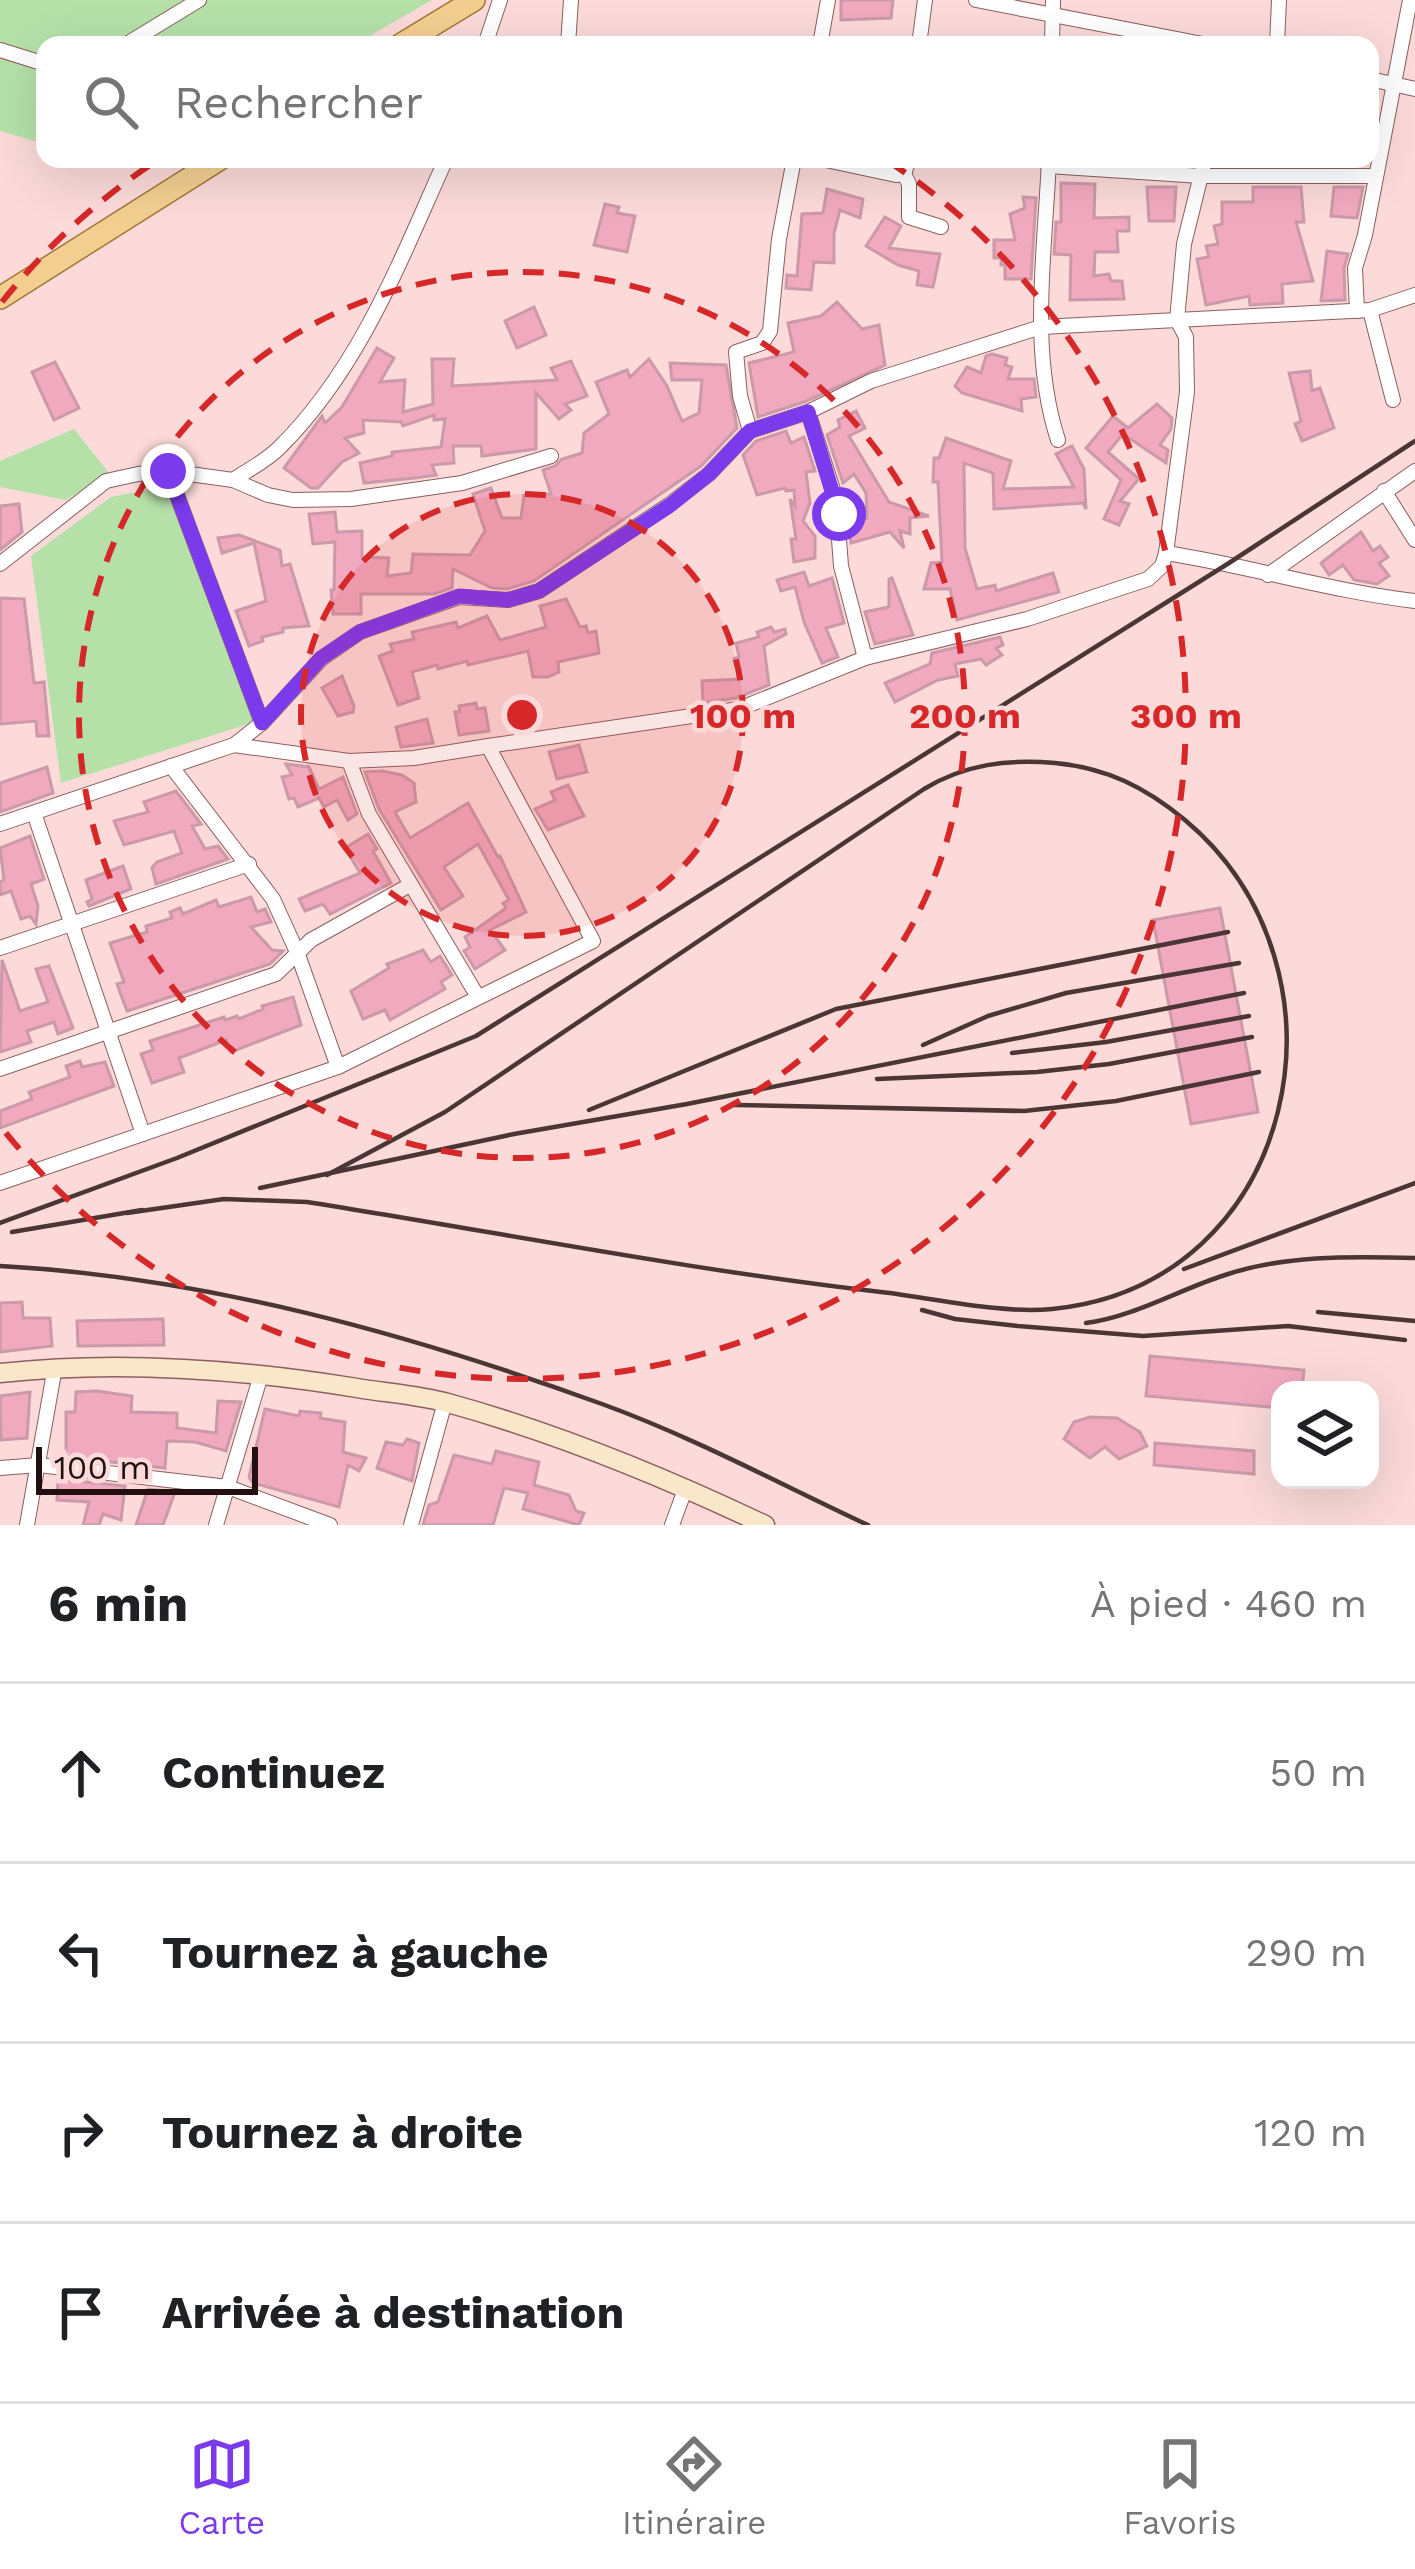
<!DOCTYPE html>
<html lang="fr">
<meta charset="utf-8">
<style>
:root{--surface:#fff;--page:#f2f2f2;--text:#202124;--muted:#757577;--line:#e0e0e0;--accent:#7c3aed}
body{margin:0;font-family:"Work Sans",sans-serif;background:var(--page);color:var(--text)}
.controls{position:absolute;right:36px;bottom:36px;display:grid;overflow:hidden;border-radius:24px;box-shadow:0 12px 48px #0002}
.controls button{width:108px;height:108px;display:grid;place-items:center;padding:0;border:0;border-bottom:3px solid var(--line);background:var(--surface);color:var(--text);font:60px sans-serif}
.scale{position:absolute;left:36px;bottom:30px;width:222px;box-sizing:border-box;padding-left:12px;border:6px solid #221010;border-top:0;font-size:33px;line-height:42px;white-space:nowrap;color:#221010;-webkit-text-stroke:9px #fbdad9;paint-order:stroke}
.stop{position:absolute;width:36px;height:36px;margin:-27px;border:9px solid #7c3aed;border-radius:50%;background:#fff}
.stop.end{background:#7c3aed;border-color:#fff;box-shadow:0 3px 12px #0008}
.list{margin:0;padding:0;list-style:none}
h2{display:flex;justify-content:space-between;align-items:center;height:156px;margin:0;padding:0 48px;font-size:51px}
h2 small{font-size:39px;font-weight:400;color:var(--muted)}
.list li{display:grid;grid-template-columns:78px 1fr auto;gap:36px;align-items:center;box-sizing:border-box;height:180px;padding:0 48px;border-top:3px solid var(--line)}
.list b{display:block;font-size:45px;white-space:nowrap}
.list em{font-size:39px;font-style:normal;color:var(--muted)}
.icon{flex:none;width:66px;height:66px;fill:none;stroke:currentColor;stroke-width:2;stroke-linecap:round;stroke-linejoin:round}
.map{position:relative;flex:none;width:1415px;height:1525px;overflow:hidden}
.search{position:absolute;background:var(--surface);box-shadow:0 12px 48px #0002;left:36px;right:36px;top:36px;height:132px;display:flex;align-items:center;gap:30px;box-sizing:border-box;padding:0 42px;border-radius:24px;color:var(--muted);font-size:45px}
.sheet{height:876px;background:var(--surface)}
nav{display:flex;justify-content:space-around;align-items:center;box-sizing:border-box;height:168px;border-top:3px solid var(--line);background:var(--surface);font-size:33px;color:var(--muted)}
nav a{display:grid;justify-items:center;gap:6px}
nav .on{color:var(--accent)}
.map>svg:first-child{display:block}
.green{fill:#b5e1a9}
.building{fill:#f1a9bf;stroke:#cb99a8;stroke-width:3}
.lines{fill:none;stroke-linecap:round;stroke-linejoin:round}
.street-casing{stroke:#8d5e5e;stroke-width:16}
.secondary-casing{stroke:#8d5e5e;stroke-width:21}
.primary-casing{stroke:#a37734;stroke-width:24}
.street{stroke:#fff;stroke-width:14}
.secondary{stroke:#f8e7c8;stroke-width:18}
.primary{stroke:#f2cf91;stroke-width:21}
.rail{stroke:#4b3636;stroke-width:4.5}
.route{stroke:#7c3aed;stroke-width:15}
.ring{fill:none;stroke:#d62828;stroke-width:6;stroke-dasharray:21 15}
.centre{fill:#d62828;stroke:#fbdad9;stroke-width:6}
.ring-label{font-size:36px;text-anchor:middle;font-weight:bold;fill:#d62828;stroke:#fbdad9;stroke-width:9;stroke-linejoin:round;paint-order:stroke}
</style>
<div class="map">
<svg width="1415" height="1525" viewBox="0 0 1415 1525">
<rect width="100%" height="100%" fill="#fbdad9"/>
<g class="green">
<path d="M 0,0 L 432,0 L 354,45 L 211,45 L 211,41 L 156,38 L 154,45 L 45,45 L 45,144 L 0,131 Z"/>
<path d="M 74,429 L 109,473 L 66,500 L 0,487 L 0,461 Z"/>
<path d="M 165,486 L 255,722 L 61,783 L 31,556 L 111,497 Z"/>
</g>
<g class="building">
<path d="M 841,0 L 893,0 L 891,18 L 841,20 Z"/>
<path d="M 1061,183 L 1095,184 L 1094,218 L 1129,217 L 1129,231 L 1117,231 L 1118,252 L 1095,252 L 1094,276 L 1109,274 L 1111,281 L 1122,281 L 1124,299 L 1070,300 L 1071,255 L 1054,254 L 1056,222 L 1061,222 Z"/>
<path d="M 1147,187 L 1176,187 L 1174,221 L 1149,221 Z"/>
<path d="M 1253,187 L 1301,187 L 1304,222 L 1296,222 L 1313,281 L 1282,284 L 1283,303 L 1250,305 L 1249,296 L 1206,305 L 1197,259 L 1209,257 L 1206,246 L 1218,244 L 1214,226 L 1222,224 L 1222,202 L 1253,202 Z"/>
<path d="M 1334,187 L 1363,187 L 1357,218 L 1331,216 Z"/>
<path d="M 827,189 L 863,199 L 860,218 L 840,210 L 834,233 L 834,263 L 814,262 L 811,290 L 786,288 L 787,275 L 797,276 L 802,214 L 823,213 Z"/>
<path d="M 1023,197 L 1036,198 L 1031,279 L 1005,279 L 1005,265 L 1001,265 L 1001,258 L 994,258 L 994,240 L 1015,240 L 1010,214 L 1025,208 Z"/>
<path d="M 605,204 L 619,207 L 617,213 L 635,216 L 627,252 L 594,245 Z"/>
<path d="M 885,217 L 901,226 L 889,248 L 940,254 L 933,287 L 917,285 L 919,271 L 898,265 L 866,246 Z"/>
<path d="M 1327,251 L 1348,254 L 1344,268 L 1345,300 L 1321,301 Z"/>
<path d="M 837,302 L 862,329 L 879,325 L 885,365 L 804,402 L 758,417 L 749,363 L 794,352 L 788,323 L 821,316 Z"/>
<path d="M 534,307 L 546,335 L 517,348 L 505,321 Z"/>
<path d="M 377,348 L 394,358 L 380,382 L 405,380 L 403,412 L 433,404 L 432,359 L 454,359 L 452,386 L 557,380 L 551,368 L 571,361 L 587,396 L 565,404 L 571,410 L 559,419 L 536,393 L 536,449 L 482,456 L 481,446 L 453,446 L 454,463 L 432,465 L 436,475 L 415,478 L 364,483 L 360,463 L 392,456 L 392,452 L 441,447 L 445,419 L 434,420 L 434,415 L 403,426 L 401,422 L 363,420 L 364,433 L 345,438 L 359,453 L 342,462 L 318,488 L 311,488 L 284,468 L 322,416 L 325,423 L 342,407 Z"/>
<path d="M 992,354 L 1007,358 L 1005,365 L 1012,367 L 1008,379 L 1034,379 L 1036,397 L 1021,399 L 1022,411 L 962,393 L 955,386 L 967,367 L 981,373 L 986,356 Z"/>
<path d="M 649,359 L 667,386 L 682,421 L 699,413 L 702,380 L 672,380 L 670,363 L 726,365 L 737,428 L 701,466 L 534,581 L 507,589 L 492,588 L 453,569 L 452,588 L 434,594 L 361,594 L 361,614 L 333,614 L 331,590 L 334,590 L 335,542 L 313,544 L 309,514 L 335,512 L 337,532 L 362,531 L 362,557 L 389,558 L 387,576 L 411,573 L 413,554 L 470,555 L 485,531 L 473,494 L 491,488 L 502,518 L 521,518 L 524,495 L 551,494 L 543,470 L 555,466 L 562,459 L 582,453 L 584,433 L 609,414 L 596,382 L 627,370 L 630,377 Z"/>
<path d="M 55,362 L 79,408 L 54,420 L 32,372 Z"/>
<path d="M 1310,371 L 1312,391 L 1320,388 L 1334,428 L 1302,441 L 1295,424 L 1301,421 L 1289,373 Z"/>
<path d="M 1157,404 L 1172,418 L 1171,429 L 1160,445 L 1168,450 L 1166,463 L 1123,434 L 1108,452 L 1139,479 L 1120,501 L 1129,504 L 1119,525 L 1104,519 L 1121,480 L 1086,448 L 1113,416 L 1128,428 Z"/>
<path d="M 856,411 L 865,428 L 849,436 L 889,502 L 929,516 L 910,518 L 910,534 L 900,531 L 904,548 L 890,532 L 851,543 L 849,524 L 867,518 L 866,493 L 854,474 L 843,483 L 827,435 L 840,427 L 838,420 Z"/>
<path d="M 786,431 L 791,443 L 804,437 L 815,471 L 806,472 L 810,503 L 803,521 L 815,536 L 815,558 L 794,562 L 791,539 L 796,539 L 790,499 L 795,506 L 794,490 L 786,491 L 785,488 L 757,495 L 743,455 L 756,441 Z"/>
<path d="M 946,438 L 1011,461 L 1003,489 L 1074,487 L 1056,454 L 1072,446 L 1084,469 L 1086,509 L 1083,503 L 994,509 L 993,473 L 964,463 L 965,548 L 977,589 L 995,585 L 996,591 L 1053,573 L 1059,592 L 957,620 L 950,589 L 924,589 L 931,563 L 942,562 L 938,482 L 933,482 L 934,458 L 939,458 Z"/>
<path d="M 19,504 L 22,532 L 0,550 L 0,506 Z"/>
<path d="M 1361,532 L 1373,551 L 1380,546 L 1388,557 L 1379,563 L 1389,576 L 1377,584 L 1354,580 L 1343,565 L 1329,575 L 1321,563 Z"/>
<path d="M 239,535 L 280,550 L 282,566 L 290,564 L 309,626 L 283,628 L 283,632 L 262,637 L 263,641 L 249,646 L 236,611 L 266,601 L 254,543 L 222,553 L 218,538 Z"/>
<path d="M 804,572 L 809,586 L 832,578 L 844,623 L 826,628 L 838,657 L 822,663 L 804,622 L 795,587 L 781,591 L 777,580 Z"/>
<path d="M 892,578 L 913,635 L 875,644 L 865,612 L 889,607 L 889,579 Z"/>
<path d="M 0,598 L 24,599 L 34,683 L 44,682 L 49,736 L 37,736 L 36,721 L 0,724 Z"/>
<path d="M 566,599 L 580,627 L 586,626 L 588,633 L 596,631 L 599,653 L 558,662 L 559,672 L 548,677 L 533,677 L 528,651 L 468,665 L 467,661 L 438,669 L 437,665 L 412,672 L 419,698 L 398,705 L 379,656 L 393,651 L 390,644 L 414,639 L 412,632 L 456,622 L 458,628 L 487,616 L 500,640 L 546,627 L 540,606 Z"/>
<path d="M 771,627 L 774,632 L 785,629 L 786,634 L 764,646 L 769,685 L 736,698 L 703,703 L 702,681 L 740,679 L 734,659 L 739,657 L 736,643 L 759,637 L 757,632 Z"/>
<path d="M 1000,637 L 1003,645 L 996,648 L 1002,655 L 986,665 L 981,659 L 955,664 L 958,676 L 938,680 L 895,702 L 885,683 L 930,664 L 932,653 Z"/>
<path d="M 342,676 L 354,706 L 353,712 L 338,716 L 322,688 Z"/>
<path d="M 476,703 L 477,709 L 485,708 L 489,731 L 459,735 L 455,712 L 460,712 L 459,706 Z"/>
<path d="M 427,719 L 433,743 L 401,747 L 396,727 Z"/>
<path d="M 579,745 L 587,772 L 557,779 L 549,752 Z"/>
<path d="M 286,764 L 309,767 L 319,789 L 343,777 L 357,814 L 348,820 L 337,800 L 324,807 L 319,798 L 298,807 L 294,798 L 289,799 L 282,777 L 292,775 Z"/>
<path d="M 47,767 L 53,793 L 0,812 L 0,783 Z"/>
<path d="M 382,771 L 402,775 L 414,783 L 416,802 L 395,812 L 410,838 L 468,803 L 498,857 L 500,856 L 526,912 L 490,930 L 505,950 L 475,969 L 464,951 L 470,947 L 465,937 L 506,908 L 503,903 L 509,900 L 478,844 L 444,867 L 463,896 L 441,910 L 379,809 L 365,772 Z"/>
<path d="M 568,785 L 584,816 L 548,830 L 535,809 L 555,800 L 551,792 Z"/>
<path d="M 176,791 L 201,824 L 192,826 L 205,849 L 218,846 L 228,859 L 156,884 L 152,868 L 157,862 L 182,853 L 174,831 L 124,845 L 114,821 L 148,812 L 144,802 Z"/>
<path d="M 368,834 L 377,849 L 373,851 L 391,883 L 330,914 L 323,904 L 305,911 L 299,899 L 360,873 L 345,848 Z"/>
<path d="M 30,836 L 44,879 L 31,884 L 38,906 L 36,924 L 30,916 L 21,919 L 11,891 L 0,895 L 0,882 L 4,880 L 0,848 Z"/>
<path d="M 123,866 L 131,889 L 89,906 L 87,902 L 92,899 L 86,880 Z"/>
<path d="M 251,897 L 257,912 L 265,909 L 271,922 L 251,927 L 272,950 L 283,951 L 270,964 L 127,1011 L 117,984 L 124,982 L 110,943 L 147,932 L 146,926 L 172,918 L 170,912 L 180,908 L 183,914 L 216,900 L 219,907 Z"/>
<path d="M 1220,908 L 1258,1112 L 1191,1124 L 1153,920 Z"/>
<path d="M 423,950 L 431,962 L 440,956 L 452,975 L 441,982 L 445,989 L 390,1020 L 385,1010 L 363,1019 L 351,991 L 389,968 L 387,964 Z"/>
<path d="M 2,960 L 20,1011 L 48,1002 L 36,969 L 49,966 L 73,1028 L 58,1034 L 54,1022 L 27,1031 L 31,1042 L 0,1052 Z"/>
<path d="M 293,997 L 301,1025 L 231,1052 L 226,1040 L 179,1058 L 184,1072 L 152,1083 L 141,1054 L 153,1050 L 150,1041 L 224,1017 L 225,1020 L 237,1016 L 239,1019 L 263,1009 L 262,1006 Z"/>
<path d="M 80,1061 L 82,1067 L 105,1062 L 114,1086 L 0,1128 L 0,1111 L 32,1099 L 29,1092 L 70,1077 L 66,1066 Z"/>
<path d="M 22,1302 L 23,1318 L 50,1318 L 52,1346 L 0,1352 L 0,1303 Z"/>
<path d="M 163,1319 L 164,1345 L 78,1346 L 77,1321 Z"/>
<path d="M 1150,1356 L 1304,1370 L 1302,1390 L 1280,1390 L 1280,1408 L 1146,1396 Z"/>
<path d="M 97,1391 L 132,1396 L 131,1412 L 177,1413 L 177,1428 L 216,1433 L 218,1401 L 241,1402 L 226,1451 L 195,1442 L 167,1441 L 165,1468 L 66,1457 L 66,1412 L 75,1412 L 76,1392 Z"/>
<path d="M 30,1392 L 27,1438 L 1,1440 L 0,1396 Z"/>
<path d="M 265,1409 L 299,1416 L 300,1411 L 321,1413 L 320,1418 L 345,1422 L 343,1452 L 366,1458 L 359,1471 L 348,1465 L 339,1507 L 253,1483 L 249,1477 Z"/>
<path d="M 1090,1417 L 1117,1418 L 1140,1432 L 1147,1446 L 1119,1459 L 1105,1447 L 1090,1458 L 1064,1439 L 1074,1422 Z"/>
<path d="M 407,1439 L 419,1443 L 412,1481 L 377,1468 L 386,1442 L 403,1445 Z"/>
<path d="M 1155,1443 L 1254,1451 L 1254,1474 L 1154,1465 Z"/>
<path d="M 496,1451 L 539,1462 L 534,1485 L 569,1495 L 576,1511 L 584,1513 L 579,1525 L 523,1509 L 528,1493 L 504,1488 L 493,1525 L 423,1525 L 429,1505 L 438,1502 L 454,1455 L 492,1464 Z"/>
<path d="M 58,1479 L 125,1486 L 121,1520 L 103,1514 L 99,1525 L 83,1525 L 89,1502 L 57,1500 Z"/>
<path d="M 148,1489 L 175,1492 L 163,1525 L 136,1525 Z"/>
</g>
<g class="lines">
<defs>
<g id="street">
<path d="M 976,0 L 1208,45"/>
<path d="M 125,45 L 199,0"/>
<path d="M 485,45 L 500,0"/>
<path d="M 568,45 L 571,0"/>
<path d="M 820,45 L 828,0"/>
<path d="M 919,45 L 925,0"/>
<path d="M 1052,45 L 1053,0"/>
<path d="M 1277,45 L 1279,0"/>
<path d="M 0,50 L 45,64"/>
<path d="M 1370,79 L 1415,89"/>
<path d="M 821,159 L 896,175 L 904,174 L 909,159"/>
<path d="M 1049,159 C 1045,252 1029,351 1058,440"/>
<path d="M 1048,166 L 1201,176 L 1376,176"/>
<path d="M 904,174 L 909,184 L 909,217 L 941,227"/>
<path d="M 1370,310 L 1393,400"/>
<path d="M 1357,311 L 1355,268 L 1365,235 L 1410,0"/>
<path d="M 808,412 L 836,499 L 841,566 L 865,658"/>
<path d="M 750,431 L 740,396 L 736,352 L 762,343 L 770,331 L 779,239 L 794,159"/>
<path d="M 168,471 L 262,723"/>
<path d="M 233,480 C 248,470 266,461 279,448 C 360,368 400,261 446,159"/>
<path d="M 1384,491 L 1415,540"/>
<path d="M 1166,553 C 1250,566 1330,591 1415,601"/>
<path d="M 0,564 L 106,481 L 138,474 L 168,471 L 233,480 L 268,495 L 293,500 L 351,499 L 462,483 L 551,456"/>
<path d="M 1268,575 L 1415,471"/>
<path d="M 234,745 L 349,761 L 369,814 L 478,997"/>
<path d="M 488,746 L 739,709 L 865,658 L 1027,619 L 1148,579 L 1162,566 L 1166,553 L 1187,392 L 1186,337 L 1177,320 L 1370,310 L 1415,295"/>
<path d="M 171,766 L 273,899 L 297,952 L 338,1067"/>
<path d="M 34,813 L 143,1134"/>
<path d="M 0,824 L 234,745 L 262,723 L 321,659 L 360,632 L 459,597 L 508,600 L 539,591 L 669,505 L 709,474 L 750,431 L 808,412 L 871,381 L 1041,327 L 1177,320 L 1184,244 L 1205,159"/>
<path d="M 0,948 L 249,864"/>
<path d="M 0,1069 L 276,974 L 311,940 L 408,886"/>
<path d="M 0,1183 L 338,1067 L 593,941 L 488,746 L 414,758 L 349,761"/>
<path d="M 0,1468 L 39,1465 L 228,1487 L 330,1525"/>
<path d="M 27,1525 L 55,1367"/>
<path d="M 216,1525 L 261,1375"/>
<path d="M 411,1525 L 445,1402"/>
<path d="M 672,1525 L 686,1487"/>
</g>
<path id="secondary" d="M 0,1373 C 118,1360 240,1369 357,1388 C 387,1393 419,1395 448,1403 C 557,1433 662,1476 765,1525"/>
<g id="primary">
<path d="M 400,45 L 474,0"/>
<path d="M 0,298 L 220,159"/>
</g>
</defs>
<use href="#street" class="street-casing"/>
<use href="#secondary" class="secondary-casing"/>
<use href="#primary" class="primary-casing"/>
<use href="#street" class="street"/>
<use href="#secondary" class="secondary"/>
<use href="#primary" class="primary"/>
<g class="rail">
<path d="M 923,1045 L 988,1016 L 1066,993 L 1239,963"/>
<path d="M 1012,1053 L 1106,1042 L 1249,1016"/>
<path d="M 877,1079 L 1037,1072 L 1109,1064 L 1252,1037"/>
<path d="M 735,1105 L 1024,1111 L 1116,1101 L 1259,1072"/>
<path d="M 589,1110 L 836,1009 L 1228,932"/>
<path d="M 260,1188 L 514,1134 L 687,1104 L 1244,993"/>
<path d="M 127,1213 L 224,1199 L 307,1202 C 497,1232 689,1270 881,1292 C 934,1298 1000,1314 1052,1309 C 1298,1285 1364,970 1185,820 C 1145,787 1107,768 1055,763 C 1008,759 965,764 924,789 L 445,1112 L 327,1175"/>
<path d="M 0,1223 L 177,1158 L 476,1036 L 1229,563 L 1415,441"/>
<path d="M 12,1232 L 142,1210"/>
<path d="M 0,1266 C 205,1277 410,1334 602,1404 C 693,1437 780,1484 868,1525"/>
<path d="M 1184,1269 L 1415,1183"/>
<path d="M 922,1310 L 955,1319 L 1018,1326 L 1143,1336 L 1288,1326 L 1405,1340"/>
<path d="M 1318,1312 L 1415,1321"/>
<path d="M 1086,1323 C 1132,1317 1175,1292 1219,1277 C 1280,1255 1351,1256 1415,1258"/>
</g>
</g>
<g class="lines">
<path class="route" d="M 168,471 L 262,723 L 321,658 L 360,632 L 459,596 L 508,600 L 539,591 L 669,506 L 709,474 L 750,431 L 808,412 L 839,514"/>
</g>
<circle cx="522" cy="715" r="221" fill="#d62828" fill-opacity=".12"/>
<g class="ring">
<circle cx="522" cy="715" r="221"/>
<circle cx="522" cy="715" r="443"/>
<path d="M2 302A664 664 0 0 1 156 161M888 161A664 664 0 1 1 2 1128"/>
</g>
<circle cx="522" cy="715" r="18" class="centre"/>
<g class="ring-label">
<text x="743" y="728">100 m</text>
<text x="965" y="728">200 m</text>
<text x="1186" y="728">300 m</text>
</g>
</svg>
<div class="controls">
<button><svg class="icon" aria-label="layers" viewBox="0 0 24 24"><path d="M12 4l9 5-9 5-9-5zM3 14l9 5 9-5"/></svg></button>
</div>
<div class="scale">100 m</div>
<div class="stop" style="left:839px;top:514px"></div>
<div class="stop end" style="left:168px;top:471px"></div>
<div class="search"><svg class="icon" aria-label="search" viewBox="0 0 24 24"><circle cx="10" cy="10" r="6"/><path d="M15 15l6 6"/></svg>Rechercher</div>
</div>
<section class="sheet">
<h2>6 min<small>À pied · 460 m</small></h2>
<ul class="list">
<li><svg class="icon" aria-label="ahead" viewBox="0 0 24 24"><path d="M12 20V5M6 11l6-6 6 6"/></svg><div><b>Continuez</b></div><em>50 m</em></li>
<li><svg class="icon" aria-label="left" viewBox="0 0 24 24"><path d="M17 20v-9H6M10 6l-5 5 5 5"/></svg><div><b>Tournez à gauche</b></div><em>290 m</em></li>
<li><svg class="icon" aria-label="right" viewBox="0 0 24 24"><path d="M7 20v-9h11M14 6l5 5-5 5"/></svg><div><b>Tournez à droite</b></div><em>120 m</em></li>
<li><svg class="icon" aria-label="arrive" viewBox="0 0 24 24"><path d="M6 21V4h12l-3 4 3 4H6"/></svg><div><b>Arrivée à destination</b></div></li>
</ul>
</section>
<nav>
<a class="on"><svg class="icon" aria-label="map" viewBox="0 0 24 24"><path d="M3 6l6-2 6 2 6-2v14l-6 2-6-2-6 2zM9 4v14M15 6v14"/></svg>Carte</a>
<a><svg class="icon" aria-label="directions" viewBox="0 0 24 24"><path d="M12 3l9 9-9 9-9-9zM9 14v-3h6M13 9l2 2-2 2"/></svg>Itinéraire</a>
<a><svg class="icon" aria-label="saved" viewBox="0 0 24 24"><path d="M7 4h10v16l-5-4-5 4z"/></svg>Favoris</a>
</nav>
